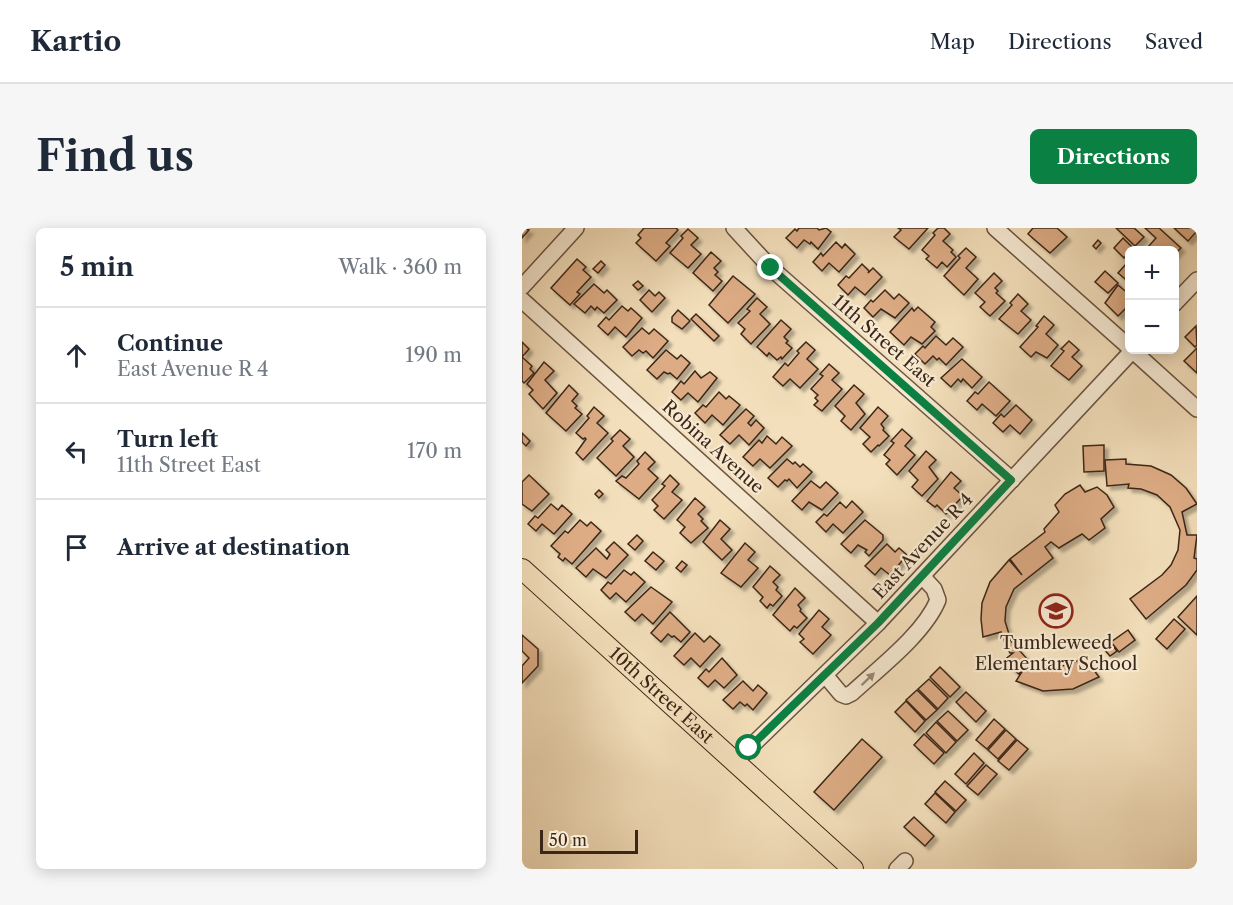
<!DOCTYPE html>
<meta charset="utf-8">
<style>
:root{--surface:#fff;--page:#f6f6f7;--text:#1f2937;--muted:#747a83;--line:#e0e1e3;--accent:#0b8043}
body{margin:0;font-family:"Libre Caslon Text",serif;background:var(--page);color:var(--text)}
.controls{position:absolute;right:18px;top:18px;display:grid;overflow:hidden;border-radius:9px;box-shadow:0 3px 15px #0003}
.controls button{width:54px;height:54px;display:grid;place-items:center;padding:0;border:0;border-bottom:2px solid var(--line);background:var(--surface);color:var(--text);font:30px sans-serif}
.scale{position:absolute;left:18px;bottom:15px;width:98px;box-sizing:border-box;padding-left:6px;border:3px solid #3c2617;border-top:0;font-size:16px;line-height:21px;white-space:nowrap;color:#3c2617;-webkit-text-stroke:4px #f7ead3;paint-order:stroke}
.stop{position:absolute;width:18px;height:18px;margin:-14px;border:4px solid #0b8043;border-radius:50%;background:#fff}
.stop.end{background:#0b8043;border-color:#fff;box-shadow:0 2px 6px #0008}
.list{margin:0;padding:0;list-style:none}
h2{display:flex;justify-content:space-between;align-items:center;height:78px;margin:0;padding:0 24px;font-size:26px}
h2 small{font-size:20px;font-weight:400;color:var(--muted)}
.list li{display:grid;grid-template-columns:39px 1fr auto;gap:18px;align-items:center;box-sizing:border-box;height:96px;padding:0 24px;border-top:2px solid var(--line)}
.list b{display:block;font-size:22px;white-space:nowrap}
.list p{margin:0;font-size:20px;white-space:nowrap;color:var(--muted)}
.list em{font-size:20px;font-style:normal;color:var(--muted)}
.icon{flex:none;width:33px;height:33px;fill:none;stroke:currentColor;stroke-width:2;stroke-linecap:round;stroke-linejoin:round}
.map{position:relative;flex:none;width:675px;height:641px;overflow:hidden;border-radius:9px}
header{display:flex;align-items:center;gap:36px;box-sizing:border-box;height:84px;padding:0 30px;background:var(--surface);border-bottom:2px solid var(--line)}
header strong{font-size:28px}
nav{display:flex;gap:33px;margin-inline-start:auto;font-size:21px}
.intro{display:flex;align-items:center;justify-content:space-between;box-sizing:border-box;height:144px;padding:0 36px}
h1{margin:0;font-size:42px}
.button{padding:15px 27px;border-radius:9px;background:var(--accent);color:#fff;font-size:21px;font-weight:700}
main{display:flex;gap:36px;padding:0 36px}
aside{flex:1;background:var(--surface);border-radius:9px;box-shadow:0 3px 15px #0003}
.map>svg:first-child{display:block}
.building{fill:#ddac85;stroke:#3c2617;stroke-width:1.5;filter:url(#shadow)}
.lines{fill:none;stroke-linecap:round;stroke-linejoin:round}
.minor-casing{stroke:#6a5440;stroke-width:18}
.major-casing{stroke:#3c2617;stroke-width:22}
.minor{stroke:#f7ead3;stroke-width:15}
.major{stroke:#f3dfbb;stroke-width:20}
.oneway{fill:#9a8875}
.route{stroke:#0b8043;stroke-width:8}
.labels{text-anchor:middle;stroke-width:4.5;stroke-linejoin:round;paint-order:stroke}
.street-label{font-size:18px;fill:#3c2617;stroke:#f7ead3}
.poi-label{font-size:18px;fill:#3c2617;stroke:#f7ead3}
</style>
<header>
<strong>Kartio</strong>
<nav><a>Map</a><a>Directions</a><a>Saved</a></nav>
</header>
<div class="intro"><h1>Find us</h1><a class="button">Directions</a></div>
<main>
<aside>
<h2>5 min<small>Walk · 360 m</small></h2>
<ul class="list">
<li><svg class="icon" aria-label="ahead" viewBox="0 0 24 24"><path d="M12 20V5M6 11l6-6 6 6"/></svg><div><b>Continue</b><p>East Avenue R 4</p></div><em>190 m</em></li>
<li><svg class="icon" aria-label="left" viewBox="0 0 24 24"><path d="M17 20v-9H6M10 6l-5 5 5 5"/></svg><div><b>Turn left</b><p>11th Street East</p></div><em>170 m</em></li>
<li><svg class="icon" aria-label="arrive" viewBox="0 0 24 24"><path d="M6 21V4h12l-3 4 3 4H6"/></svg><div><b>Arrive at destination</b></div></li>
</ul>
</aside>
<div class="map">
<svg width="675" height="641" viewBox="0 0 675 641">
<defs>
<filter id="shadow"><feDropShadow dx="4" dy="4" stdDeviation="1.5" flood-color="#0004"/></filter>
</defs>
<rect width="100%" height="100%" fill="#f3dfbb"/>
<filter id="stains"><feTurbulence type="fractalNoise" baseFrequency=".00333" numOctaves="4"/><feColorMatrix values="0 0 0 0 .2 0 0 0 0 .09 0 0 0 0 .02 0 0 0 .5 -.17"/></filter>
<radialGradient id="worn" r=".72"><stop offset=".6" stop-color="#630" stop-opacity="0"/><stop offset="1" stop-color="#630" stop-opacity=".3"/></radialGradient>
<g class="building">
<path d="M 0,0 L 7,2 L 0,10 Z"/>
<path d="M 122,0 L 154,0 L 156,2 L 144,15 L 148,18 L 134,33 L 114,15 L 119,10 L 116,7 Z"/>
<path d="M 277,0 L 295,0 L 297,2 L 304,0 L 309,4 L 296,21 L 289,14 L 288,16 L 282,12 L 275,20 L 264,10 L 273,1 L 275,3 Z"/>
<path d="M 376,0 L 406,0 L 387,21 L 372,9 L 379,2 Z"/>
<path d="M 416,0 L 422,0 L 428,6 L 421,13 L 431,22 L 429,24 L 434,29 L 425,39 L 420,34 L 415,40 L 404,31 L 407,28 L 400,22 L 413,7 L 411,5 Z"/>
<path d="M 511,0 L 535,0 L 545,9 L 528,25 L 506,6 Z"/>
<path d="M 594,0 L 612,0 L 622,9 L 613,18 Z"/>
<path d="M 623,0 L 637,0 L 659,20 L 652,27 L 652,22 L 628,22 L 625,20 L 634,10 Z"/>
<path d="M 652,0 L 675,0 L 675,3 L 666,13 Z"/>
<path d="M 166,1 L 176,10 L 169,17 L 179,26 L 166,40 L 148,25 L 161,10 L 159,8 Z"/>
<path d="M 601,10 L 611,20 L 602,30 L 592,20 Z"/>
<path d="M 576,12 L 579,15 L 574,21 L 571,18 Z"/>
<path d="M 314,14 L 320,20 L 323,16 L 333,26 L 317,44 L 307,35 L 300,43 L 291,34 L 299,25 L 301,28 Z"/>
<path d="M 444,20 L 454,29 L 444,40 L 456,51 L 442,67 L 422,48 L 438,30 L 436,28 Z"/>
<path d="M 189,24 L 199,33 L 192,40 L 196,44 L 193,47 L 200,53 L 191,63 L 171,45 Z"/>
<path d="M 55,31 L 64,39 L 61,42 L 69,49 L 55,64 L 58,66 L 48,77 L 29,60 Z"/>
<path d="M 79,33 L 83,37 L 76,45 L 71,41 Z"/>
<path d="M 340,36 L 347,43 L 346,45 L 351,40 L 360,49 L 343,67 L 333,59 L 326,67 L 316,57 L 324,48 L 327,50 Z"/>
<path d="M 604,36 L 608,37 L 608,55 L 596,45 Z"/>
<path d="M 583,43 L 596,55 L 586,65 L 573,54 Z"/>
<path d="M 472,45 L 480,53 L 473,60 L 476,63 L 474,65 L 483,73 L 468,88 L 458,79 L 463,74 L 453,65 Z"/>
<path d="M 211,48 L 233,66 L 206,95 L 187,77 Z"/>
<path d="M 116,53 L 121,58 L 116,62 L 111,57 Z"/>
<path d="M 72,56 L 82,65 L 85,62 L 95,72 L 82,85 L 75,79 L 73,82 L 69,78 L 63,85 L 52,76 Z"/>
<path d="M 596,57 L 608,67 L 608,76 L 596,88 L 583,75 Z"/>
<path d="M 127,62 L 133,68 L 137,64 L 143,70 L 130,84 L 118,72 Z"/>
<path d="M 363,62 L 372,71 L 377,66 L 387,75 L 373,90 L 359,81 L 351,89 L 342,80 L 349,72 L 351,74 Z"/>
<path d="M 496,66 L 506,76 L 499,83 L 509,92 L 496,106 L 477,91 L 490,77 L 488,75 Z"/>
<path d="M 235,70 L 245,79 L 238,86 L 248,96 L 229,116 L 219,106 L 223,101 L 216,95 L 228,83 L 225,81 Z"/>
<path d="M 100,78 L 106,83 L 109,80 L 120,90 L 104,109 L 93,99 L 86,107 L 76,98 L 84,89 L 87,92 Z"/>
<path d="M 396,79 L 413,94 L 409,99 L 413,103 L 400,116 L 389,109 L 382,117 L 368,104 L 390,80 L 392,83 Z"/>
<path d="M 156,82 L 168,93 L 160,101 L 150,94 L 150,89 Z"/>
<path d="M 174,86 L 197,108 L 192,113 L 169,91 Z"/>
<path d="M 522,88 L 532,97 L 524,106 L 536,117 L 525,130 L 514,124 L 509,129 L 498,119 L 516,99 L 514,98 Z"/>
<path d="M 259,92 L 269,101 L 262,109 L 266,113 L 264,115 L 270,120 L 260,131 L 259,129 L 255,132 L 247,125 L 245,128 L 235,119 Z"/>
<path d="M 674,98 L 675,117 L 673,119 L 663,109 Z"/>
<path d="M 120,100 L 127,106 L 132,101 L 146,113 L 131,130 L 124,123 L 121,125 L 117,122 L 110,128 L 101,119 Z"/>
<path d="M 414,108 L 424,117 L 431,110 L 441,119 L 424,137 L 417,130 L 415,132 L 411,128 L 403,136 L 393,126 L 401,118 L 403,120 Z"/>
<path d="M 547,113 L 557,122 L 550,129 L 560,138 L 547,152 L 529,138 L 542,123 L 539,121 Z"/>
<path d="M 0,114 L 7,121 L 0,129 Z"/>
<path d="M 284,114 L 293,122 L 285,131 L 296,141 L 278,160 L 268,151 L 261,158 L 251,149 L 263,135 L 266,138 L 277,125 L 275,123 Z"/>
<path d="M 675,120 L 675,145 L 662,133 Z"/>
<path d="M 144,122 L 155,131 L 159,127 L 168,135 L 155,151 L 148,145 L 146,146 L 142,144 L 135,151 L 125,142 Z"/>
<path d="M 0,129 L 10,138 L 8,141 L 12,145 L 2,155 L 0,153 Z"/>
<path d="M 440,131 L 460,149 L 450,160 L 441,151 L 439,154 L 436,151 L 429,159 L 419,150 Z"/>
<path d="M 22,134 L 32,143 L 23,152 L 35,165 L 21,181 L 7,166 L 11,162 L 5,156 Z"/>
<path d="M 307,136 L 317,145 L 310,152 L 320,161 L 300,183 L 292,177 L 296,173 L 293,170 L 296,167 L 289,161 L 301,148 L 298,146 Z"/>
<path d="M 173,143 L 179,150 L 188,144 L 195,150 L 176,174 L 166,165 L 159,172 L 150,164 L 159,153 L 162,156 Z"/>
<path d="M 467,154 L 488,173 L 474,188 L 460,176 L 455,182 L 445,173 L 453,164 L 456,166 Z"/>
<path d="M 47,157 L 56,166 L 50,173 L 55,178 L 53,180 L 60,186 L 44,203 L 24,185 Z"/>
<path d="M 332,157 L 342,166 L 334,175 L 343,186 L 329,202 L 319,193 L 323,188 L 313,178 Z"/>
<path d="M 197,164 L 204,171 L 207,168 L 218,177 L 201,197 L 190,187 L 183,195 L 173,185 L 181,177 L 184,179 Z"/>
<path d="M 494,177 L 510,192 L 498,206 L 488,197 L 481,204 L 471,195 L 479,186 L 482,189 Z"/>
<path d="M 72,179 L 82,188 L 75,195 L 86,205 L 61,232 L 54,225 L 64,211 L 63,210 L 61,211 L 54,205 L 67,190 L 65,188 Z"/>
<path d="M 356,179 L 366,188 L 359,196 L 362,200 L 361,202 L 367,208 L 357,218 L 356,217 L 349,224 L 341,216 L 348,209 L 338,200 Z"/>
<path d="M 224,181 L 232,188 L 226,195 L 229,198 L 234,192 L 242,200 L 227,217 L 217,207 L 208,216 L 198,207 Z"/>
<path d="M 380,201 L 390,210 L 383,218 L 393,227 L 375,247 L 364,236 L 368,232 L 362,227 L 372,215 L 369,213 Z"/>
<path d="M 98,202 L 108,211 L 101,218 L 112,229 L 94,248 L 75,230 L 91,213 L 89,211 Z"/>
<path d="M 0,205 L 8,213 L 4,218 L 0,214 Z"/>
<path d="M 245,208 L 254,216 L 260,209 L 270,218 L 248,240 L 238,231 L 231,238 L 221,229 L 237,212 L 240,215 Z"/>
<path d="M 582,217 L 582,243 L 562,244 L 561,218 Z"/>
<path d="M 404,223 L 414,232 L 407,239 L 416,251 L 400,268 L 390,259 L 396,252 L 387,243 Z"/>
<path d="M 123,224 L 133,234 L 126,241 L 136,250 L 117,271 L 94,253 L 100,248 L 104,250 L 117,236 L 115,233 Z"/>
<path d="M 265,231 L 271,236 L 273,234 L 278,239 L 281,236 L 290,244 L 275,260 L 267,251 L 265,253 L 263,252 L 256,259 L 246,250 Z"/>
<path d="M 604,231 L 604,236 L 629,238 L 649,247 L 664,260 L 675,276 L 660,284 L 665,307 L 675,307 L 672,330 L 675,331 L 675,342 L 664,357 L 624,391 L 608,371 L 640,347 L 649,337 L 656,322 L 658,302 L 648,279 L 635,267 L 619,261 L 606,260 L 607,256 L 585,258 L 583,232 Z"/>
<path d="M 429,244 L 439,253 L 432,260 L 441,268 L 424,286 L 415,277 L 413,279 L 405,273 Z"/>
<path d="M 7,247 L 27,266 L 10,283 L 0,276 L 0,254 Z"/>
<path d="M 148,247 L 157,256 L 150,264 L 160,272 L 142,291 L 132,282 L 136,278 L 130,272 L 143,258 L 140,256 Z"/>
<path d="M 289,253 L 298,260 L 304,254 L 316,265 L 300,282 L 287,274 L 280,282 L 270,273 Z"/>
<path d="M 558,257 L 563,264 L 575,259 L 585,267 L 592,279 L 579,291 L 583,300 L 567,312 L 560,306 L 537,320 L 529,314 L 523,319 L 531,330 L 492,361 L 484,379 L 483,393 L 489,413 L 505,431 L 517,437 L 534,439 L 549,436 L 562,429 L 577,449 L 551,461 L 521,463 L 494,453 L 505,436 L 503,435 L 497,446 L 481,433 L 491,425 L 488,425 L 484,418 L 479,404 L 461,409 L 459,391 L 460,375 L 468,354 L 487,332 L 500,347 L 488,331 L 523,304 L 522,301 L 537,284 L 533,277 L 543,266 Z"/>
<path d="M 77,262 L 81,266 L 77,270 L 73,266 Z"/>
<path d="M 173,270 L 183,279 L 176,286 L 181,291 L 179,293 L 186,300 L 169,315 L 158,305 L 163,299 L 155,292 Z"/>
<path d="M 330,273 L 341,284 L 321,305 L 311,296 L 304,304 L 294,294 L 302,286 L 305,288 L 318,274 L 324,280 Z"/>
<path d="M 29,276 L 36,282 L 40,277 L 50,286 L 32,306 L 20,296 L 14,303 L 6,296 L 13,288 L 16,290 Z"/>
<path d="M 58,292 L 65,298 L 69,294 L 79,303 L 50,336 L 43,330 L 41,333 L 36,329 L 38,326 L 29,318 L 43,303 L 46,305 Z"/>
<path d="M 198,292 L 208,301 L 199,311 L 210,322 L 200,332 L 181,314 Z"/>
<path d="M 343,292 L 361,307 L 361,312 L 347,328 L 343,324 L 345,322 L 336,317 L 329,325 L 319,316 Z"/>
<path d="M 115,307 L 121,313 L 113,322 L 106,316 Z"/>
<path d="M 92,314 L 106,327 L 84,350 L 71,341 L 64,349 L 54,340 L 74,320 L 85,331 L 88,326 L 84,322 Z"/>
<path d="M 223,315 L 233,324 L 226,332 L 236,340 L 219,359 L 199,345 Z"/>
<path d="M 365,316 L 373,324 L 377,320 L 385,327 L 368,347 L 359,340 L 353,347 L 343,338 Z"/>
<path d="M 131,324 L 142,333 L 134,342 L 123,333 Z"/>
<path d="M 160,333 L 165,337 L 159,344 L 154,340 Z"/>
<path d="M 248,338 L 258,347 L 251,354 L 256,359 L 254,362 L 260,368 L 251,378 L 248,376 L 245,380 L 238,373 L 241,369 L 231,359 Z"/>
<path d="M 102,342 L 109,347 L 112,344 L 123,354 L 104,374 L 94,365 L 88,371 L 79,362 L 86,354 L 89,356 Z"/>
<path d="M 129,359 L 150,374 L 131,396 L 120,386 L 113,393 L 103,384 Z"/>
<path d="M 273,360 L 283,370 L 276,377 L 279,381 L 278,383 L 285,390 L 275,400 L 272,398 L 268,403 L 251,387 Z"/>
<path d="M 675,368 L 675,407 L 656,389 Z"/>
<path d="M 297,382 L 307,391 L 300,399 L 309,407 L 291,426 L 278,414 L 282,411 L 277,406 Z"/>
<path d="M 148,384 L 168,404 L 159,414 L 152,408 L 150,409 L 146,406 L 139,414 L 129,405 Z"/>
<path d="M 652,391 L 663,401 L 645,421 L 634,411 Z"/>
<path d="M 606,402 L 613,412 L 597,424 L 589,414 Z"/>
<path d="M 173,405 L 182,414 L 188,408 L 198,417 L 178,439 L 169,430 L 162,437 L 152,428 Z"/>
<path d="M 0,407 L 16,421 L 16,438 L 0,455 L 0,438 L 7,430 L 0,423 Z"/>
<path d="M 588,414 L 595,423 L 588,428 L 581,420 Z"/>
<path d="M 200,430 L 215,447 L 202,460 L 193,452 L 186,459 L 176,450 L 184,441 L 187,444 Z"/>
<path d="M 418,439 L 438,459 L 428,469 L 408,449 Z"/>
<path d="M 407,451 L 426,470 L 416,481 L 396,461 Z"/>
<path d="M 221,453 L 231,463 L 236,457 L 245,465 L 231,482 L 225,476 L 223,478 L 218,474 L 211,481 L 201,472 Z"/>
<path d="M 395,462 L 415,482 L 404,492 L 384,472 Z"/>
<path d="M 444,464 L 464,483 L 454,494 L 434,474 Z"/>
<path d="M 384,473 L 403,493 L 393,504 L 373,484 Z"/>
<path d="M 426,483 L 446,502 L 435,513 L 415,493 Z"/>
<path d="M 472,491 L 483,501 L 465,521 L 454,512 Z"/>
<path d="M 414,494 L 434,514 L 424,525 L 404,505 Z"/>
<path d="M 484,502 L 494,511 L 476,531 L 466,522 Z"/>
<path d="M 402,506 L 422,525 L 412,536 L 392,517 Z"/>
<path d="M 340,511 L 360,529 L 312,582 L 292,564 Z"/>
<path d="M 495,512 L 506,521 L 487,542 L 476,533 Z"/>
<path d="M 452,525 L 462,535 L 444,556 L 433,546 Z"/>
<path d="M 464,537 L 475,546 L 456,567 L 445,558 Z"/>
<path d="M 423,553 L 444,572 L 434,583 L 413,564 Z"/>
<path d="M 413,565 L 433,584 L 424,595 L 403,576 Z"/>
<path d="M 392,589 L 412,608 L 403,618 L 382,599 Z"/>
</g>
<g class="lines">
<defs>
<g id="minor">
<path d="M 212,0 L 249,40 L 490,252"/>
<path d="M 473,0 L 608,120"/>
<path d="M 0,59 L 54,0"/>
<path d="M 0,72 L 356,395"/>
<path d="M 652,76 L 675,52"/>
<path d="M 610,122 L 675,181"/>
<path d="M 303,447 L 319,466 L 324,468 L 330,465 C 357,440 402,406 416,372 L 412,361 L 400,348"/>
<path d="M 213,534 L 356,395 L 611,122"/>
<path d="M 375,641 L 383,633"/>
</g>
<g id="major">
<path id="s1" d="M 0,341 L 331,641"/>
</g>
</defs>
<use href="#minor" class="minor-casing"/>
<use href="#major" class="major-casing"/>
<use href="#minor" class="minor"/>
<use href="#major" class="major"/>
</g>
<defs><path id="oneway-solid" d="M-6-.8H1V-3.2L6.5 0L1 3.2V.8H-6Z" transform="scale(1.5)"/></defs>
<use class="oneway" href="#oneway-solid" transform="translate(346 451) rotate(-44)"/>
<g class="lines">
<path class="route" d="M 227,520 L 356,395 L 489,252 L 249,40"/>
</g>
<defs>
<symbol id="school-ring" viewBox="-11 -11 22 22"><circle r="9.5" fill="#f7ead3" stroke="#8f2418" stroke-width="1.5"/><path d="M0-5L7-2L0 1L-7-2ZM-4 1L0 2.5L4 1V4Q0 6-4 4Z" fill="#8f2418"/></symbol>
</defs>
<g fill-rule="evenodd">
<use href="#school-ring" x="515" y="364" width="38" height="38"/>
</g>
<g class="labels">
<g class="street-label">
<text transform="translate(362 113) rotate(41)" y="6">11th Street East</text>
<text transform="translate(191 219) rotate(42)" y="6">Robina Avenue</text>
<text transform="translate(401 318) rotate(-47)" y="6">East Avenue R 4</text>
<text dy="6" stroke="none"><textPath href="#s1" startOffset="188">10th Street East</textPath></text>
</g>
<g class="poi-label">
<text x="534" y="421">Tumbleweed<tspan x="534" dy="21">Elementary School</tspan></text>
</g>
</g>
<rect width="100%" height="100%" filter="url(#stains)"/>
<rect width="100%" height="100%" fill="url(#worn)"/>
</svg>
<div class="controls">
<button>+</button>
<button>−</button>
</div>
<div class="scale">50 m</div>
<div class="stop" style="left:227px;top:520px"></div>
<div class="stop end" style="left:249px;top:40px"></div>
</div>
</main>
